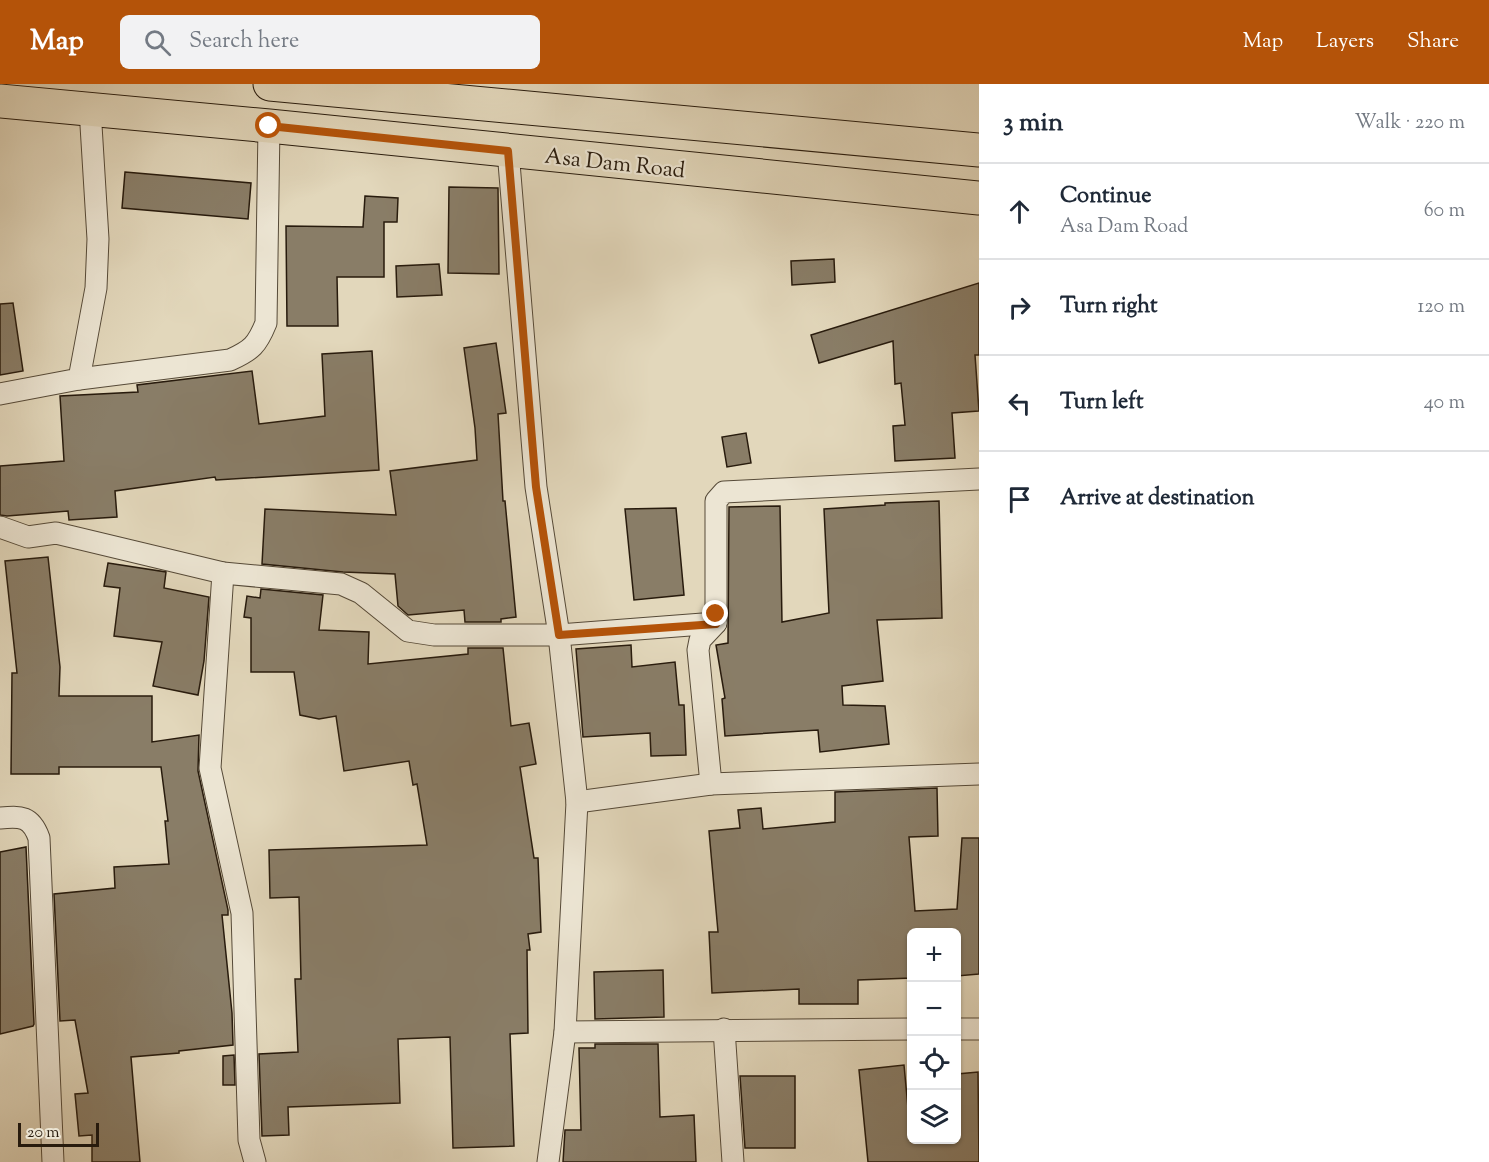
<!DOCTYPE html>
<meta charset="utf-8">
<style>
:root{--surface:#fff;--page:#f2f2f3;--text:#1f2937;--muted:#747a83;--line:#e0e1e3;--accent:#b45309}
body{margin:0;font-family:"Sorts Mill Goudy",serif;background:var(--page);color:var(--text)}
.controls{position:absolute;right:18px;bottom:18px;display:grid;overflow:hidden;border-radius:9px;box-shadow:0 2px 4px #0004}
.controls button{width:54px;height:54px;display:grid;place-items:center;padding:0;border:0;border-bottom:2px solid var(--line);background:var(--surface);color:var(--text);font:30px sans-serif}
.scale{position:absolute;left:18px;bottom:15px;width:81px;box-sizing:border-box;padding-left:6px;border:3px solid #281b0d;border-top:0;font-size:16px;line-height:21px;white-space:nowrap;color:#281b0d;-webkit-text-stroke:4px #ece5d3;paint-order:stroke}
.stop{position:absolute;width:18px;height:18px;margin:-14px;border:4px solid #b45309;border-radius:50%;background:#fff}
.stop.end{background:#b45309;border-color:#fff;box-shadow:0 2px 6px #0008}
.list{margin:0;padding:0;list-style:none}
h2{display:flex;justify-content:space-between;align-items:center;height:78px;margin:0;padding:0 24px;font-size:26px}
h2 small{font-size:20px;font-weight:400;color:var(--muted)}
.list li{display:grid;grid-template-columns:39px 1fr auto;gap:18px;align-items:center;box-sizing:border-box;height:96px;padding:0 24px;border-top:2px solid var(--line)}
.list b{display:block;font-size:22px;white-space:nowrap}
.list p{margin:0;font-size:20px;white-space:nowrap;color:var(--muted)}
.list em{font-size:20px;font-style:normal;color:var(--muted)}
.icon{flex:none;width:33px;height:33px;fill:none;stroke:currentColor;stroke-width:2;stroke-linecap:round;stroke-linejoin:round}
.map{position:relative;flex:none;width:979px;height:1078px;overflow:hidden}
header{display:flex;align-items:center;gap:36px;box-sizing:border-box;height:84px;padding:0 30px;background:var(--accent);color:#fff}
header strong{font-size:28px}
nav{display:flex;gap:33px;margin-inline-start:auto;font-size:21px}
.search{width:420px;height:54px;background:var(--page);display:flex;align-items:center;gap:15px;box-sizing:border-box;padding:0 21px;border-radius:9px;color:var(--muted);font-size:22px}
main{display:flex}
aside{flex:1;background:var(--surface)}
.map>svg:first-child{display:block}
.building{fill:#897d67;stroke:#281b0d;stroke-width:1.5}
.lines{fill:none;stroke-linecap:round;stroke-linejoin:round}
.street-casing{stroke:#564a38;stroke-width:23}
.primary-casing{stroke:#281b0d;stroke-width:35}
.street{stroke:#ece5d3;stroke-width:21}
.primary{stroke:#e2d7bb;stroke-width:33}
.route{stroke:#b45309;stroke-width:8}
.labels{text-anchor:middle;stroke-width:4.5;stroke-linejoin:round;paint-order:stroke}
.street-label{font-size:22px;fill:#281b0d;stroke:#ece5d3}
</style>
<header>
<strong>Map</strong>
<div class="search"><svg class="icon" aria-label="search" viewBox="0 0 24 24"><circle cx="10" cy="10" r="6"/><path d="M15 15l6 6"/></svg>Search here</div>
<nav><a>Map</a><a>Layers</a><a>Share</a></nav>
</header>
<main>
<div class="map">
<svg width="979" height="1078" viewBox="0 0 979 1078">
<rect width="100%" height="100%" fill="#e2d7bb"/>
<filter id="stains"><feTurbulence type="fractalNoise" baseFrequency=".00333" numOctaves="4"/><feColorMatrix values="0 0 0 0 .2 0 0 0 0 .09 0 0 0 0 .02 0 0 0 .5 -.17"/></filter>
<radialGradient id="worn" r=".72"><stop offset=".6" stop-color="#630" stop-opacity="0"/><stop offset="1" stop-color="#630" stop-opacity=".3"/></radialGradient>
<g class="building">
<path d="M 125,88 L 251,99 L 248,135 L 122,124 Z"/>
<path d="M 449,103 L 498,104 L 499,190 L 448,189 Z"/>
<path d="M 365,112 L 398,114 L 397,138 L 384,138 L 384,193 L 337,193 L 338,242 L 287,242 L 286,142 L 363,143 Z"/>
<path d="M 834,175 L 835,198 L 792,201 L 791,177 Z"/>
<path d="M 439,180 L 442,211 L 397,213 L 396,182 Z"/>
<path d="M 979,199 L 979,271 L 975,271 L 979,327 L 952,329 L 955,374 L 895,377 L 893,342 L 905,341 L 901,299 L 895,300 L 893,257 L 819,279 L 811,251 Z"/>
<path d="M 13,219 L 23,287 L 0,291 L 0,220 Z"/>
<path d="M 496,259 L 506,329 L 498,330 L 503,417 L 505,417 L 516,533 L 501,535 L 501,538 L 465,538 L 464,526 L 408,531 L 398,522 L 395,490 L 343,488 L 262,480 L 265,425 L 396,431 L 390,387 L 477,376 L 475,344 L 464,264 Z"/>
<path d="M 372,267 L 379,386 L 216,396 L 215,393 L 115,407 L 117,433 L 69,436 L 68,427 L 7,432 L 0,431 L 0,382 L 64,377 L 60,312 L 138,308 L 137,301 L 252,287 L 259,340 L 325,332 L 322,270 Z"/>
<path d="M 746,349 L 751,379 L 727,383 L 722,353 Z"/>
<path d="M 939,417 L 942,534 L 877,536 L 883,597 L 842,602 L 843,621 L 885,622 L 889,660 L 820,668 L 818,646 L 725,652 L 722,615 L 725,614 L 716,561 L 728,559 L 729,423 L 780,422 L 782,538 L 829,529 L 824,425 L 885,421 L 885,419 Z"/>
<path d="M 676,424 L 684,511 L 634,516 L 625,425 Z"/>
<path d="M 48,473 L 60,583 L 59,612 L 152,612 L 152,658 L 199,651 L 198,687 L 228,826 L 228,831 L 222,831 L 232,929 L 233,961 L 179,967 L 179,969 L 131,973 L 140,1078 L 92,1078 L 92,1051 L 79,1052 L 75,1010 L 88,1009 L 75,936 L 60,937 L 54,810 L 115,804 L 114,783 L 169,780 L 165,737 L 168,737 L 161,683 L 59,683 L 59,690 L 11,690 L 12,589 L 17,589 L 5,477 Z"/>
<path d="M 108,479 L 166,488 L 164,504 L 209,513 L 204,577 L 198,611 L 153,602 L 162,558 L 114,552 L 120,504 L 104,502 Z"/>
<path d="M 261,505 L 323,511 L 319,546 L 369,548 L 368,580 L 468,570 L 468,564 L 503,564 L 511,642 L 529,639 L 536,680 L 520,683 L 534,774 L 538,774 L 541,848 L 528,850 L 530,866 L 527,866 L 528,949 L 510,950 L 514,1062 L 453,1064 L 450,953 L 398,955 L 400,1019 L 288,1023 L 289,1051 L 262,1052 L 259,970 L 298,968 L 295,895 L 301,895 L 299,813 L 270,814 L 269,766 L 427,761 L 417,700 L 413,701 L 409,677 L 344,687 L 336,632 L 319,635 L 300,631 L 294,588 L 251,588 L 251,534 L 244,533 L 247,512 L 260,514 Z"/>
<path d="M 631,561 L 632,583 L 675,578 L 679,621 L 684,621 L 686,671 L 651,672 L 650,649 L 583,653 L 576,565 Z"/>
<path d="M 937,704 L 938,752 L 909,753 L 915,827 L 957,825 L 962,754 L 979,754 L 979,890 L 957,892 L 957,849 L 912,849 L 912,894 L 858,896 L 858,920 L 799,920 L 799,905 L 712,909 L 709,848 L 718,848 L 709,747 L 740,744 L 738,726 L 761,724 L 763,745 L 835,738 L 835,708 Z"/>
<path d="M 26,763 L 34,940 L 33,942 L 0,950 L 0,768 Z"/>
<path d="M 663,886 L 664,933 L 595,935 L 594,888 Z"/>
<path d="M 595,960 L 658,960 L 660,1033 L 694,1031 L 696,1078 L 563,1078 L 565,1046 L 581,1046 L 579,964 L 595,964 Z"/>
<path d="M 234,971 L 235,1001 L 223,1001 L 223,972 Z"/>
<path d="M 904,981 L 911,1056 L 957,1056 L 957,990 L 978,988 L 979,1078 L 868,1078 L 859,986 Z"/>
<path d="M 740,992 L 795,992 L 795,1064 L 745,1064 Z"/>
</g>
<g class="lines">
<defs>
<g id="street">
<path d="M 508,67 L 536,403 L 559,551 L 577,718 L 565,948 L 548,1078"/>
<path d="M 79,295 L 230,276 C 252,266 257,261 266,239 L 269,42"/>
<path d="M 0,310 L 79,295 L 96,204 L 98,155 L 90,25"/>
<path d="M 0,443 L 28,453 L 56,449 L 223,489 L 341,500 L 361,509 L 408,547 L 434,551 L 559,551 L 716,539"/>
<path d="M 223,489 L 210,684 L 242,829 L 249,1056 L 255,1078"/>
<path d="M 711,700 L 698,566 L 700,556 L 716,539 L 716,417 L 724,408 L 979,395"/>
<path d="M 577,718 L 711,700 L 979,690"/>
<path d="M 0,734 C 21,732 31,732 39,754 L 53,1078"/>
<path d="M 724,945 L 733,1078"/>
<path d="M 956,945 L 979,945"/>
<path d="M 565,948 L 912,945"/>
</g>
<g id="primary">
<path d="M 270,0 L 979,66"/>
<path d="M 0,17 L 269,42 L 979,114"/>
</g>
</defs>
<use href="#street" class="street-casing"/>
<use href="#primary" class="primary-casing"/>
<use href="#street" class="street"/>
<use href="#primary" class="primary"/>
</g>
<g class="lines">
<path class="route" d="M 269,42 L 508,67 L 536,403 L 559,551 L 716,540 L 716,530"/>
</g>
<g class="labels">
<g class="street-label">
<text transform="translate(615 78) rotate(6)" y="8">Asa Dam Road</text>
</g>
</g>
<rect width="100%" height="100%" filter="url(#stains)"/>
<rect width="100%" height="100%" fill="url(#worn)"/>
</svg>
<div class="controls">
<button>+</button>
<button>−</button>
<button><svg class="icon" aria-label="locate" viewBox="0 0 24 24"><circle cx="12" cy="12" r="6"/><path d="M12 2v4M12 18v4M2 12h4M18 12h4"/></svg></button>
<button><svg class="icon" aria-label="layers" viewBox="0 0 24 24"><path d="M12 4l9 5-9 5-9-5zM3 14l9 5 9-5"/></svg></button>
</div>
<div class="scale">20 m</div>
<div class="stop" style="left:269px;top:42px"></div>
<div class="stop end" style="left:716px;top:530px"></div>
</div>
<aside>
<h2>3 min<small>Walk · 220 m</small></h2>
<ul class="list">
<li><svg class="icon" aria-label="ahead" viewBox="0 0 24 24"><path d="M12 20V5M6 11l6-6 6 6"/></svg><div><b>Continue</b><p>Asa Dam Road</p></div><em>60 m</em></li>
<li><svg class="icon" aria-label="right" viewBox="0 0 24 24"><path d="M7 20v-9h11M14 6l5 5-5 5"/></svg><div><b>Turn right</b></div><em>120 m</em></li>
<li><svg class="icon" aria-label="left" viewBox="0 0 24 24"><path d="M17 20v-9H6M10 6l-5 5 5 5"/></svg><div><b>Turn left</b></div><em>40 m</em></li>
<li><svg class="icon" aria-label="arrive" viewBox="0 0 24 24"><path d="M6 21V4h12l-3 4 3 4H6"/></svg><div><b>Arrive at destination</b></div></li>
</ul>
</aside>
</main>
